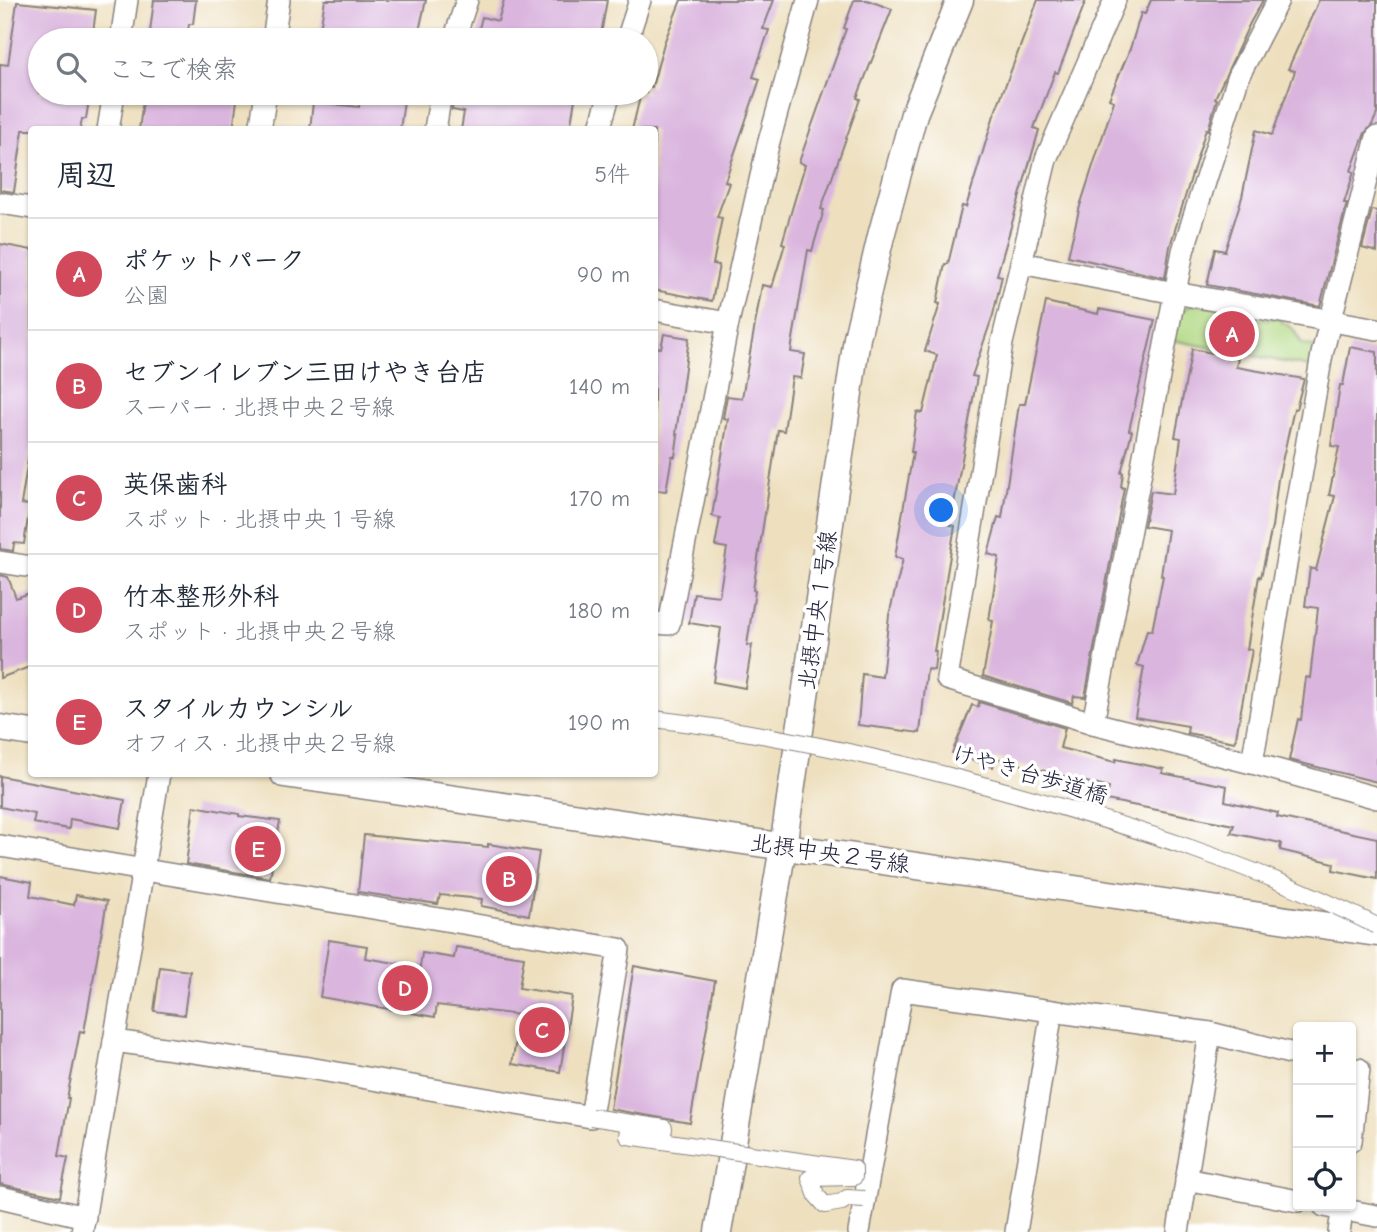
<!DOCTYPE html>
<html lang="ja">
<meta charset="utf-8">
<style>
:root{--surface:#fff;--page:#f2f2f3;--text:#1f2937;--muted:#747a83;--line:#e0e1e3;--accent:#d1495b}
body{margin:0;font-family:"Comic Neue","Klee One",sans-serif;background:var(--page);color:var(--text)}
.controls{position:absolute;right:21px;bottom:21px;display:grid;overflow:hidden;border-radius:7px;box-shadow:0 2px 5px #0004}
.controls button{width:63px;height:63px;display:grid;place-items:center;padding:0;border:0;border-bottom:2px solid var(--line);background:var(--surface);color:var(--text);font:35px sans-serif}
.you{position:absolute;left:942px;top:511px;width:24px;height:24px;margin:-18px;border:5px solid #fff;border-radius:50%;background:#1a73e8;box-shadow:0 0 0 10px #1a73e833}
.badge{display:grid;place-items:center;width:46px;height:46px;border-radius:50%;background:var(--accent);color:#fff;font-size:23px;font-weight:700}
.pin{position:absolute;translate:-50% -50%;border:4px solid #fff;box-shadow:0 2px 7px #0006}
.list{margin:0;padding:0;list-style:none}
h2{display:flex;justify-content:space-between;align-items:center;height:91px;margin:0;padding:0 28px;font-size:30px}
h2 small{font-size:23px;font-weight:400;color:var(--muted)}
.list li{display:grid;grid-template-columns:46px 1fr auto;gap:21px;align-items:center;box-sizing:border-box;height:112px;padding:0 28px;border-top:2px solid var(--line)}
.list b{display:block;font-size:26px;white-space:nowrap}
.list p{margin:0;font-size:23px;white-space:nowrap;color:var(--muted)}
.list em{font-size:23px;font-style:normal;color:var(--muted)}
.icon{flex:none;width:38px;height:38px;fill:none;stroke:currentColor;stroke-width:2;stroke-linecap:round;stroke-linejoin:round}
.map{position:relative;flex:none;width:1377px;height:1232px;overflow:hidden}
.search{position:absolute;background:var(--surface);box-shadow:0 2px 5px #0004;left:28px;top:28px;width:630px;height:77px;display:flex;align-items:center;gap:18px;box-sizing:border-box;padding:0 24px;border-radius:38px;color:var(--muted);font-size:26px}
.panel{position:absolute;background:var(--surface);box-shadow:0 2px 5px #0004;left:28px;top:126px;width:630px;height:651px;border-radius:7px}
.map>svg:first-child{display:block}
.green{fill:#b1d882;stroke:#6a7d5e;stroke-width:2}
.building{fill:#dab5de}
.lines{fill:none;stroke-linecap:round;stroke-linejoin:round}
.minor-casing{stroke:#88817d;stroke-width:24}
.tertiary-casing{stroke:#88817d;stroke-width:29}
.minor{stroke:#fff;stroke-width:21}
.tertiary{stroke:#fff;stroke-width:26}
.pedestrian-bridge-casing{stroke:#88817d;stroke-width:18;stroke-linecap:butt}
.pedestrian-bridge{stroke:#fff;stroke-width:16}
.labels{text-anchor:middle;stroke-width:7;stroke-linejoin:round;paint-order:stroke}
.street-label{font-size:23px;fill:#22223b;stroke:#fff}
</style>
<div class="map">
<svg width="1377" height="1232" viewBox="0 0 1377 1232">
<rect width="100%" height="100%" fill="#fff"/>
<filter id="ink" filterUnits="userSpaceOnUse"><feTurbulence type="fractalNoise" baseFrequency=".0143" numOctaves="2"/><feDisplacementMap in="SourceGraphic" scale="14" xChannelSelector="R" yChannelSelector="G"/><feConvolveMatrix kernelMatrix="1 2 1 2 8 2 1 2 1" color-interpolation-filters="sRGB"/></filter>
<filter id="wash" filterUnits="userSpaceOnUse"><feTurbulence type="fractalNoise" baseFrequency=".00686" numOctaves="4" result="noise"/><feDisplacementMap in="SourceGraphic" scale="28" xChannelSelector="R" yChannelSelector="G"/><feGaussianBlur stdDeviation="1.57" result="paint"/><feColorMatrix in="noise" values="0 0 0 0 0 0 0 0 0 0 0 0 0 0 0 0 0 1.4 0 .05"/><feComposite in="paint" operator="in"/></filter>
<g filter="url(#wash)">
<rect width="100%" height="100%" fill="#eee0bf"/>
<path class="green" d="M 1192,304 L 1225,308 L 1248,320 L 1277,318 L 1293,329 L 1302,344 L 1323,350 L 1320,369 L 1167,339 L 1170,321 Z"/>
<g id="blocks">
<g class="building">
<path d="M 154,0 L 196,0 L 193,24 L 189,24 L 187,40 L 149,40 Z"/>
<path d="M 325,0 L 426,0 L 417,40 L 318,40 Z"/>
<path d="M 504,0 L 607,0 L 600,40 L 476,40 L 482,17 L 498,21 Z"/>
<path d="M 681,0 L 774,0 L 763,29 L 769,30 L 753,77 L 760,79 L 725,181 L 729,183 L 717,217 L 722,218 L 713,264 L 719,265 L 712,301 L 654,290 L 654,130 L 632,130 L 641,93 L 646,93 L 646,85 L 652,87 L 664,43 Z"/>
<path d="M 854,0 L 867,0 L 892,9 L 857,98 L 860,99 L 821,209 L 824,210 L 812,251 L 808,250 L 792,345 L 791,352 L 805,354 L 801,378 L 792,377 L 784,431 L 778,430 L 753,590 L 755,591 L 747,645 L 752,645 L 745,688 L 713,682 L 721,628 L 689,623 L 694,593 L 719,596 L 727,548 L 715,546 L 720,518 L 712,516 L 728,419 L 723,418 L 727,396 L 742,398 L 762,285 L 772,287 L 785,244 L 782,243 L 805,165 L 799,162 L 846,29 L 844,28 Z"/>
<path d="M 1038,0 L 1086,0 L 1058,73 L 1055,72 L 1034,128 L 1039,130 L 997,275 L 1002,276 L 993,315 L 972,376 L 977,377 L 950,525 L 955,526 L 934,651 L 936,651 L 934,670 L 927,669 L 920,733 L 858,725 L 862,674 L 882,677 L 889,615 L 903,559 L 895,557 L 913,452 L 911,452 L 917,412 L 923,413 L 937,355 L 925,351 L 940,304 L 937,303 L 945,264 L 948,264 L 962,206 L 966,207 L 994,115 Z"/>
<path d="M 1151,0 L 1263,0 L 1250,23 L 1215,98 L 1217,99 L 1208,130 L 1206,129 L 1170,246 L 1165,278 L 1068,256 L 1080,206 L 1114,101 L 1109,99 L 1130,49 L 1141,13 L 1145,14 Z"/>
<path d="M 1319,0 L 1377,0 L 1377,114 L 1372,125 L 1365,133 L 1351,171 L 1354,172 L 1344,203 L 1347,203 L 1320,306 L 1207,285 L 1215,249 L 1225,251 L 1242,197 L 1256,130 L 1272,135 L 1295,71 L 1288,69 Z"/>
<path d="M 17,2 L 96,10 L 92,40 L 40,40 L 40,93 L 90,93 L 86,119 L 82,119 L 80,130 L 23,130 L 14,192 L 0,190 L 0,64 L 8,65 Z"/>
<path d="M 144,93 L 238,93 L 233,130 L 139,130 Z"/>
<path d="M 361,93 L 405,93 L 400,130 L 310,130 L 313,102 L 359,107 Z"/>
<path d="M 454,93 L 576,93 L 570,130 L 461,130 L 464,112 L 452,110 Z"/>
<path d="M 1372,210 L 1377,211 L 1377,252 L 1362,248 Z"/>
<path d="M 0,244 L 32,250 L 32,435 L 21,504 L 30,505 L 24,544 L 14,543 L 13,551 L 0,549 Z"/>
<path d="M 1046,302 L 1098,314 L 1099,309 L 1155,320 L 1129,430 L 1132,431 L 1121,473 L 1123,473 L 1121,487 L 1124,488 L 1085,697 L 1074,696 L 1072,703 L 983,676 L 993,621 L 989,620 L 999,557 L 988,554 L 998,517 L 1002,518 L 1019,404 L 1025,404 Z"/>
<path d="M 664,334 L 689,338 L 676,434 L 678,435 L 675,457 L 672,456 L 666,491 L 654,490 L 654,347 L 661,348 Z"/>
<path d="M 1350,347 L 1377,352 L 1377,782 L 1289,760 L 1298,719 L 1301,720 L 1306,677 L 1310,678 L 1318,608 L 1305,606 L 1310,568 L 1316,570 L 1335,496 L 1329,495 L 1339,447 L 1331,446 L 1340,385 L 1343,385 Z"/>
<path d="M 1192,349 L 1238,358 L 1236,367 L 1304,379 L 1296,409 L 1294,409 L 1278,479 L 1272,527 L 1261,577 L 1259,576 L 1247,649 L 1252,650 L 1235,742 L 1187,733 L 1188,726 L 1135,717 L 1144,667 L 1137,665 L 1147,630 L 1152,631 L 1163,576 L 1161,575 L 1168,530 L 1144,526 L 1151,491 L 1173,494 L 1181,438 L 1175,437 Z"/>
<path d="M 0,575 L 8,577 L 16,598 L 32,592 L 32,666 L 0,678 Z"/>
<path d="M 979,702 L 1065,728 L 1060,748 L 1115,762 L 1116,759 L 1164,769 L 1162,773 L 1227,786 L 1225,801 L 1278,813 L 1277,817 L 1377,838 L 1377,879 L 1333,870 L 1334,863 L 1280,850 L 1281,843 L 1231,833 L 1234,825 L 1106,800 L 1109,788 L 996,758 L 993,767 L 952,753 L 972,705 L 978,707 Z"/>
<path d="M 0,776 L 125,800 L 120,828 L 70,819 L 69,829 L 33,823 L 35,814 L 0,807 Z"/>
<path d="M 194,806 L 239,814 L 239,816 L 280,821 L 270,878 L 186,864 Z"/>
<path d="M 364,835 L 488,847 L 488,844 L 539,852 L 529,915 L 481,906 L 482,899 L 440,895 L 438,904 L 358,892 Z"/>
<path d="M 0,876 L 32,882 L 30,896 L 74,905 L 76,895 L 107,901 L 84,1032 L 80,1031 L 67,1098 L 69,1098 L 59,1156 L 68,1158 L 60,1197 L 0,1184 Z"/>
<path d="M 329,940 L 367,946 L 365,958 L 420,967 L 422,953 L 454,958 L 456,947 L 524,957 L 519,988 L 572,996 L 560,1072 L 512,1064 L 520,1015 L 437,1005 L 435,1017 L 320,997 Z"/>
<path d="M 634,966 L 715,981 L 690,1123 L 610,1109 Z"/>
<path d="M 160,967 L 190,971 L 184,1015 L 154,1011 Z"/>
</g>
</g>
</g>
<g filter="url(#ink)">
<use href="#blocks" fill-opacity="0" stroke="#88817d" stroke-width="2"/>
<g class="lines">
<defs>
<g id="minor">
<path d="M 1115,0 L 1046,159 L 1002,343 L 947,679 L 1093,723 L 1252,763 L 1377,798"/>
<path d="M 121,40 L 127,0"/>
<path d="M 273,40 L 279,0"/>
<path d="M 454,40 L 467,0"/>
<path d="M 627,40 L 640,0"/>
<path d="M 108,130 L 114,93"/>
<path d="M 260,130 L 266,93"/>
<path d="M 435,130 L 441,93"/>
<path d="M 599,130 L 610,93"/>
<path d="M 0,203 L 32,208"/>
<path d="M 1021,263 L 1175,293 L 1377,329"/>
<path d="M 654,310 L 728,323"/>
<path d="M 0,562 L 32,567"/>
<path d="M 654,623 L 669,624 L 728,323 L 768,145 L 808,0"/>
<path d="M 1093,723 L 1183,251 L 1239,75 L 1278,0"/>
<path d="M 1252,763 L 1322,354 L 1377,137"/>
<path d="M 0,846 L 619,949 L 591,1117 L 309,1068 L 114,1041"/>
<path d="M 1351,1141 L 1359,1069"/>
<path d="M 1186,1179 L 1298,1201"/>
<path d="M 0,1197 L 85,1217"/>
<path d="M 1324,1206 L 1377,1216"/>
<path d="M 82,1232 L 159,774"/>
<path d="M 859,1232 L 902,990 L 1210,1033 L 1298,1055"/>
<path d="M 1016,1232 L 1052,1011"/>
<path d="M 1178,1232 L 1210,1033"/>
<path d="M 1339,1232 L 1343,1206"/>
</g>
<g id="tertiary">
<path d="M 0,728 L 32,733"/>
<path d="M 284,774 L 1377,933"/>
<path d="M 718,1232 L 783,847 L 857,338 L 881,236 L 914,114 L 960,0"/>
</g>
</defs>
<use href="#minor" class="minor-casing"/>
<use href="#tertiary" class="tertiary-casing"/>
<use href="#minor" class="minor"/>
<use href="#tertiary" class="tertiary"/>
<defs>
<g id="pedestrian-bridge">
<path d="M 654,719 C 770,733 886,758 998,789 C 1128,825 1256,865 1377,926"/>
<path d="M 591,1117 L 664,1128 L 663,1134 L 629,1130 L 628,1136 L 854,1169 L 854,1177 L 810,1178 L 817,1196 L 825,1205 L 842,1202 L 847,1198 L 864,1199"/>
</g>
</defs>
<use href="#pedestrian-bridge" class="pedestrian-bridge-casing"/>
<use href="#pedestrian-bridge" class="pedestrian-bridge"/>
</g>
</g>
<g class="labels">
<g class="street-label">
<text transform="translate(817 610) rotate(-82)" y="8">北摂中央１号線</text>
<text transform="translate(1030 774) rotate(16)" y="8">けやき台歩道橋</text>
<text transform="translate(830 853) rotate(8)" y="8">北摂中央２号線</text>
</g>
</g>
</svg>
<div class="controls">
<button>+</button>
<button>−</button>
<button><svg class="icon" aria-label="locate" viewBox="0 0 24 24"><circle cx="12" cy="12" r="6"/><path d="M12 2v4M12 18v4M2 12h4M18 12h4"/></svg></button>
</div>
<div class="you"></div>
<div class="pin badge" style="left:1232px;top:334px">A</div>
<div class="pin badge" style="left:509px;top:879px">B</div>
<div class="pin badge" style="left:542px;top:1030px">C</div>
<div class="pin badge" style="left:405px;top:988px">D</div>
<div class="pin badge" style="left:258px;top:849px">E</div>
<div class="search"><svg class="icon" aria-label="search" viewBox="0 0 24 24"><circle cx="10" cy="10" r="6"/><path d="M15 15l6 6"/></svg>ここで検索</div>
<section class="panel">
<h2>周辺<small>5件</small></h2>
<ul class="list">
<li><span class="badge">A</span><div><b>ポケットパーク</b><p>公園</p></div><em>90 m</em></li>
<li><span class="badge">B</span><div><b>セブンイレブン三田けやき台店</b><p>スーパー · 北摂中央２号線</p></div><em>140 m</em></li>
<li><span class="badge">C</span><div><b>英保歯科</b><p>スポット · 北摂中央１号線</p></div><em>170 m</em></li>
<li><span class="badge">D</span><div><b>竹本整形外科</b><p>スポット · 北摂中央２号線</p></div><em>180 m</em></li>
<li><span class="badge">E</span><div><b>スタイルカウンシル</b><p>オフィス · 北摂中央２号線</p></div><em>190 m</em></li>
</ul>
</section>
</div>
